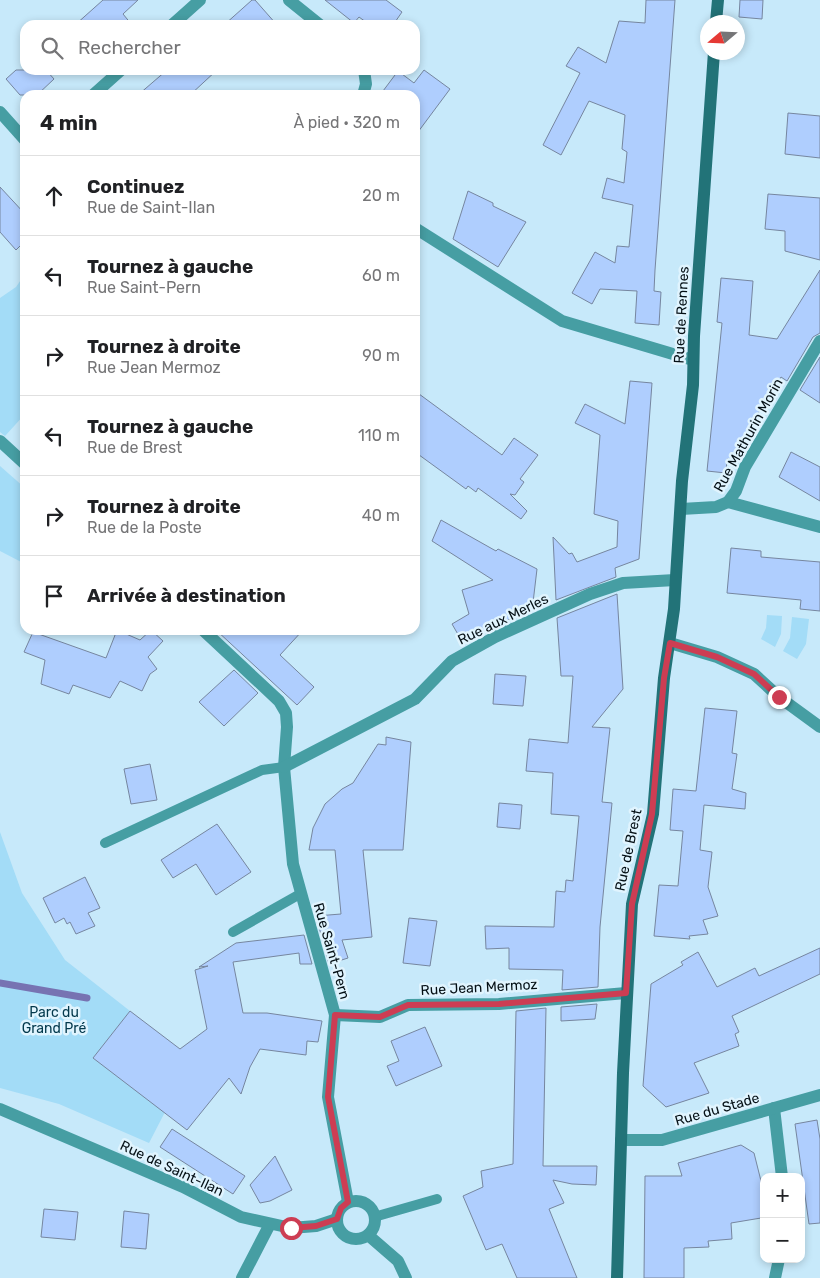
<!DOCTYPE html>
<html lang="fr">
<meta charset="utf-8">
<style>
:root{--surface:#fff;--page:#f6f6f6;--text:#202124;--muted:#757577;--line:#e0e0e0}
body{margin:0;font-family:Rubik,sans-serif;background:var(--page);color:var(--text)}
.controls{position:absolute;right:15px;bottom:15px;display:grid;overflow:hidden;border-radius:10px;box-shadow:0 2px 8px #0003}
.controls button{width:45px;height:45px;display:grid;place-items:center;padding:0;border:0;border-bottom:1px solid var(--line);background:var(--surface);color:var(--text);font:25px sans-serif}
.compass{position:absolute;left:700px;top:15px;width:45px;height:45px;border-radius:50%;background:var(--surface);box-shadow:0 2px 8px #0003;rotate:251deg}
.stop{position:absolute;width:15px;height:15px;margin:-11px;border:4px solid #cd3d53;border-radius:50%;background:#fff}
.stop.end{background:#cd3d53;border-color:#fff;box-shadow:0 1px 5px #0008}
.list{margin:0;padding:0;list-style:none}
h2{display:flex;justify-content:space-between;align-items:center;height:65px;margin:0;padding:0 20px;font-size:21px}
h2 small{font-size:16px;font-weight:400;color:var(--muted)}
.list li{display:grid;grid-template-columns:32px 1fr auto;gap:15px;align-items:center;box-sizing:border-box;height:80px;padding:0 20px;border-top:1px solid var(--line)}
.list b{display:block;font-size:19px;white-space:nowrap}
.list p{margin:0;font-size:16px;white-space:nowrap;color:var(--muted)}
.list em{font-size:16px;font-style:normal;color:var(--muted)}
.icon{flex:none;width:28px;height:28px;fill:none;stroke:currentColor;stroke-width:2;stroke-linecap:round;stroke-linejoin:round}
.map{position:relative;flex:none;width:820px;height:1278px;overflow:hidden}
.search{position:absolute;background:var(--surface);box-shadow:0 2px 8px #0003;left:20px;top:20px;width:400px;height:55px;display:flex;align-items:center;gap:12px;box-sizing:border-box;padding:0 18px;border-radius:15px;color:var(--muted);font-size:19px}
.panel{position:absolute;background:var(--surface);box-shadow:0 2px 8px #0003;left:20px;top:90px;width:400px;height:545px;border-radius:15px}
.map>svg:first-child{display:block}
.green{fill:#a3dcf7}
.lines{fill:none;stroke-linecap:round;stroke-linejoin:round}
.stream{stroke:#7773b2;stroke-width:7}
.building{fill:#afcefe;stroke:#76869f}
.service{stroke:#469ea3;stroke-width:10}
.minor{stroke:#469ea3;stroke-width:12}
.tertiary{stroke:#469ea3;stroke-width:12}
.secondary{stroke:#227378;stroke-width:12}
.route{stroke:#cd3d53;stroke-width:6}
.labels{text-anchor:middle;stroke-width:5;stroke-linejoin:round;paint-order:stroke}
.street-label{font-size:14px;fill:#040f15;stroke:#e0f4fe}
.park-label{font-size:14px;fill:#02384c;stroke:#e0f4fe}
</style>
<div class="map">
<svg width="820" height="1278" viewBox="0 0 820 1278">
<rect width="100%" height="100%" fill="#c7e9fa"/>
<g class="green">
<path d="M 25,274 L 25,414 L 5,436 L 0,432 L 0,298 L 16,287 Z"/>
<path d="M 0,466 L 25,488 L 25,564 L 0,551 Z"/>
<path d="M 767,615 L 782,616 L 781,634 L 775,647 L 761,639 L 766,628 Z"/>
<path d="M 792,617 L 809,619 L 806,644 L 797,659 L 783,651 L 790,638 Z"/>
<path d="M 0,832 L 22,893 L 65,960 L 130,1011 L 94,1058 L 165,1112 L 149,1143 L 59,1104 L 0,1088 Z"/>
</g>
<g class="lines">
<path class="stream" d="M 0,983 L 87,998"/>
</g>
<g class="building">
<path d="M 103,0 L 138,0 L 123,14 L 132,25 L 75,25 Z"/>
<path d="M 252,0 L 255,0 L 277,25 L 224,25 Z"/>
<path d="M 325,0 L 386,0 L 402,12 L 393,25 L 370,25 L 359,17 L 354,23 Z"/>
<path d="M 646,0 L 675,0 L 655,270 L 654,291 L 661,292 L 659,325 L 635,323 L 637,291 L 600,289 L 592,304 L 572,293 L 595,252 L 615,263 L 617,246 L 629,247 L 633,205 L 602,198 L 607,178 L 624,183 L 627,152 L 622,149 L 625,115 L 589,101 L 561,155 L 543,145 L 580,73 L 566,66 L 578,47 L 606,63 L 619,21 L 645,23 Z"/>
<path d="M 740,0 L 763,0 L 762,19 L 739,17 Z"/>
<path d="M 16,70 L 46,70 L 54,79 L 37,95 L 20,95 L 6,79 Z"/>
<path d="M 167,70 L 217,70 L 190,95 L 138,95 Z"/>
<path d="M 424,70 L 450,89 L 415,136 L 415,95 L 380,95 L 398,71 L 414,83 Z"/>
<path d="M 788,113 L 820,116 L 820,158 L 785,154 Z"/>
<path d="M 0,187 L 25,214 L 25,241 L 16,250 L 0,232 Z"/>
<path d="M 468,191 L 493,203 L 493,206 L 526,222 L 498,267 L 453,239 Z"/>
<path d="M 768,194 L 820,198 L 820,260 L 785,251 L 785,231 L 765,229 Z"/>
<path d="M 820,270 L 820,333 L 813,337 L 787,381 L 781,377 L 752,423 L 754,424 L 734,460 L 727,459 L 726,473 L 707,471 L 722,323 L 717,322 L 721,278 L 753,281 L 749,335 L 777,339 Z"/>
<path d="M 820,357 L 820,403 L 800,390 Z"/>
<path d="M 630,381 L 652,383 L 639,559 L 615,568 L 616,577 L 556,600 L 553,537 L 569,554 L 572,553 L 577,562 L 617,547 L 618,521 L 594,514 L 600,435 L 575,423 L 585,404 L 625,424 Z"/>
<path d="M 415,391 L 502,455 L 514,438 L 538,455 L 520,479 L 524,482 L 515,495 L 510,494 L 527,511 L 521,519 L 478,488 L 476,492 L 468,486 L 466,489 L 415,452 Z"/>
<path d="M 791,452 L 820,467 L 820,501 L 779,477 Z"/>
<path d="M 441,520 L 496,551 L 498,549 L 537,569 L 532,611 L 497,624 L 463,643 L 452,624 L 469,614 L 462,590 L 493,580 L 432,541 Z"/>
<path d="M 731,548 L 761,551 L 761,557 L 820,562 L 820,611 L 800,609 L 801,600 L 727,593 Z"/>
<path d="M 617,594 L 623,689 L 592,727 L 610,728 L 602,802 L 612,803 L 600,927 L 598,987 L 562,990 L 563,970 L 509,969 L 509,948 L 486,949 L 485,926 L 554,927 L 556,891 L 565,892 L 566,880 L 573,881 L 579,816 L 551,814 L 553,773 L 526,771 L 529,739 L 568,743 L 573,676 L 561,676 L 557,618 Z"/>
<path d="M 117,630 L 140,640 L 151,630 L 163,641 L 148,657 L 157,669 L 150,674 L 142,691 L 120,681 L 110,698 L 73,685 L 69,694 L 41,684 L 45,660 L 24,652 L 33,632 L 106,658 Z"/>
<path d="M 216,630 L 303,630 L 280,655 L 314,687 L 297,705 Z"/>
<path d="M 234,670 L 258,693 L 224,726 L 199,702 Z"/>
<path d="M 495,674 L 526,676 L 523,706 L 493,704 Z"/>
<path d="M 705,708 L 737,711 L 732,753 L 737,754 L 732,789 L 746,793 L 745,809 L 704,805 L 700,850 L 712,852 L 708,887 L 718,916 L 703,920 L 708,934 L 689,936 L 690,939 L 654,936 L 659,885 L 678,886 L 683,831 L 670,830 L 673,789 L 696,791 Z"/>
<path d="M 386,737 L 411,742 L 403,850 L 363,850 L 372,937 L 342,940 L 348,958 L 329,964 L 316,916 L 341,914 L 335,850 L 309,850 L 313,828 L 325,804 L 342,789 L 353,783 L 378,744 L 386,745 Z"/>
<path d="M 150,764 L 157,800 L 131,804 L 124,769 Z"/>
<path d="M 499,803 L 522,805 L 520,829 L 497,827 Z"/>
<path d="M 217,824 L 251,872 L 216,895 L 196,864 L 173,878 L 161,860 Z"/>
<path d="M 85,877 L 100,908 L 88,913 L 95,926 L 76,934 L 70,922 L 67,924 L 64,918 L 55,923 L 43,898 Z"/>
<path d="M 409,918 L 437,921 L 430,966 L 403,963 Z"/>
<path d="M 304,935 L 312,964 L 300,964 L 299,953 L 233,962 L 243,1013 L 267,1013 L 322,1021 L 318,1042 L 307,1041 L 306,1055 L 260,1049 L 250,1067 L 241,1094 L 229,1078 L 187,1130 L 93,1058 L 130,1011 L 180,1049 L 207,1029 L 195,970 L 208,966 L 199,967 L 236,943 Z"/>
<path d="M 820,948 L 820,974 L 732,1016 L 739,1032 L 735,1034 L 739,1046 L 694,1063 L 709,1093 L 666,1107 L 643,1086 L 651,984 L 683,965 L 681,962 L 698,952 L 717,987 L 755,968 L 759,976 Z"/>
<path d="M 597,1004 L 595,1019 L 561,1021 L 561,1007 Z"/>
<path d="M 546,1008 L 543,1166 L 597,1166 L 596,1185 L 572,1184 L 553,1180 L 564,1203 L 549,1209 L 577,1278 L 517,1278 L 502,1244 L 486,1250 L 463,1196 L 483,1187 L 481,1171 L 513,1164 L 516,1011 Z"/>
<path d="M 425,1027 L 442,1066 L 396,1086 L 387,1066 L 399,1061 L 391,1041 Z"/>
<path d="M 817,1120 L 820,1139 L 820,1223 L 809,1224 L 795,1124 Z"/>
<path d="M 172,1129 L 245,1176 L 233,1194 L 160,1147 Z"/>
<path d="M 741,1145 L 754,1153 L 761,1181 L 761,1218 L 731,1223 L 732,1239 L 708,1241 L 709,1247 L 684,1248 L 684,1278 L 644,1278 L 645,1176 L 682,1176 L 678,1163 Z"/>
<path d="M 275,1156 L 292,1190 L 270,1201 L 260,1203 L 250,1185 Z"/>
<path d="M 44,1209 L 78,1212 L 75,1240 L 41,1237 Z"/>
<path d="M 124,1211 L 149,1214 L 146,1249 L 121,1247 Z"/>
</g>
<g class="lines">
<g class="service">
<path d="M 105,843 L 262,770 L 284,767"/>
<path d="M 233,932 L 300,894"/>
<path d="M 374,1217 L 437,1199"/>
</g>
<g class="minor">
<path d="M 289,0 L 320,25"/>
<path d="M 172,25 L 200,0"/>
<path d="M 93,95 L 121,70"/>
<path d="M 363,95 L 366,84 L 364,70"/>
<path d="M 0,112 L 25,140"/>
<path d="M 415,228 L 562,321 L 693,360"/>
<path d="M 0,441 L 25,464"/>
<path d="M 728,502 L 820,527"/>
<path d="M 681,509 L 716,507 L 728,502 L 736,491 L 745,467 L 820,341"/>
<path d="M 203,630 L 279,701 L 286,713 L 287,727 L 284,767 L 293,864 L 335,1015 L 328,1097 L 348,1202"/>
<path d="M 670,643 L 717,657 L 754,674 L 779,697 L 820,727"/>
<path d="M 284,767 L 415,699 L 452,661 L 495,637 L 590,594 L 623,583 L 675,580"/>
<path d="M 335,1015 L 380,1017 L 408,1005 L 499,1004 L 626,993"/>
<path d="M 774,1108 L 782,1177"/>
<path d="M 621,1140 L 662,1140 L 820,1095"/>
<path d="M 242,1278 L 270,1224"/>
<path d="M 775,1278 L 779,1259"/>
</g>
<g class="tertiary">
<path d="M 0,1109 L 183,1187 L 241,1217 L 291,1228 L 316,1226 L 337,1219"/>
<circle cx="356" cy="1220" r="19"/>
<path d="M 368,1235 L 398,1261 L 406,1278"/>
</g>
<g class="secondary">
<path d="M 716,22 L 718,0"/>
<path d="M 617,1278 L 623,1073 L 632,904 L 653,814 L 664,678 L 674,609 L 682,481 L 693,385 L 694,336 L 714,52"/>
</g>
</g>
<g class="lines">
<path class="route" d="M 291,1228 L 316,1226 L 337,1219 L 341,1208 L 348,1202 L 328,1097 L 335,1015 L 380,1017 L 408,1005 L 499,1004 L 626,993 L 632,904 L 652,814 L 664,678 L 670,643 L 717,657 L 754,674 L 779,697"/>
</g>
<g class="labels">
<g class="street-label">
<text transform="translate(681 315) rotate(-87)" y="5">Rue de Rennes</text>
<text transform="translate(748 435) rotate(-61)" y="5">Rue Mathurin Morin</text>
<text transform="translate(503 619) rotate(-26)" y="5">Rue aux Merles</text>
<text transform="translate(628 850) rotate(-78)" y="5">Rue de Brest</text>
<text transform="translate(332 951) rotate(74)" y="5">Rue Saint-Pern</text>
<text transform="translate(479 987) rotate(-3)" y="5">Rue Jean Mermoz</text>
<text transform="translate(717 1109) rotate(-16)" y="5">Rue du Stade</text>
<text transform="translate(172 1168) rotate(25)" y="5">Rue de Saint-Ilan</text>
</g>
<g class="park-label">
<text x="54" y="1017">Parc du<tspan x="54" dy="16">Grand Pré</tspan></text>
</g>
</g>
</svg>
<div class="controls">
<button>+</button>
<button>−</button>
</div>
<svg class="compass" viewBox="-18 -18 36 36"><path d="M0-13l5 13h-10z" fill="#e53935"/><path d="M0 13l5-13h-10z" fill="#757577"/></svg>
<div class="stop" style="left:291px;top:1228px"></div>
<div class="stop end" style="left:779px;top:697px"></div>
<div class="search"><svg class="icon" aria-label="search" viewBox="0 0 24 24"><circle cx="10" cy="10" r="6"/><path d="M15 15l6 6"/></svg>Rechercher</div>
<section class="panel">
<h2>4 min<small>À pied · 320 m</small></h2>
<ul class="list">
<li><svg class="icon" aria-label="ahead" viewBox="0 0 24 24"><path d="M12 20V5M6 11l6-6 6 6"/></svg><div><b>Continuez</b><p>Rue de Saint-Ilan</p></div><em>20 m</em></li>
<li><svg class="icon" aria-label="left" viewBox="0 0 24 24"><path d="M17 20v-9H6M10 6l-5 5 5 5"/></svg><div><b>Tournez à gauche</b><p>Rue Saint-Pern</p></div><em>60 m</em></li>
<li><svg class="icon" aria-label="right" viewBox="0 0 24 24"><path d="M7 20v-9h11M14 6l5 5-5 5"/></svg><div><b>Tournez à droite</b><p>Rue Jean Mermoz</p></div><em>90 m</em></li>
<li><svg class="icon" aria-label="left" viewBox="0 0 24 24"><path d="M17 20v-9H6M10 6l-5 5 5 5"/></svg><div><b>Tournez à gauche</b><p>Rue de Brest</p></div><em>110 m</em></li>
<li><svg class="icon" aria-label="right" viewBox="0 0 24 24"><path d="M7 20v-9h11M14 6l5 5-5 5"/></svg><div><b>Tournez à droite</b><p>Rue de la Poste</p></div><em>40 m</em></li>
<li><svg class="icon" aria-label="arrive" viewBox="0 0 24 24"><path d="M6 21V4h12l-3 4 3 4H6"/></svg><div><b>Arrivée à destination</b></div></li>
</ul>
</section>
</div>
